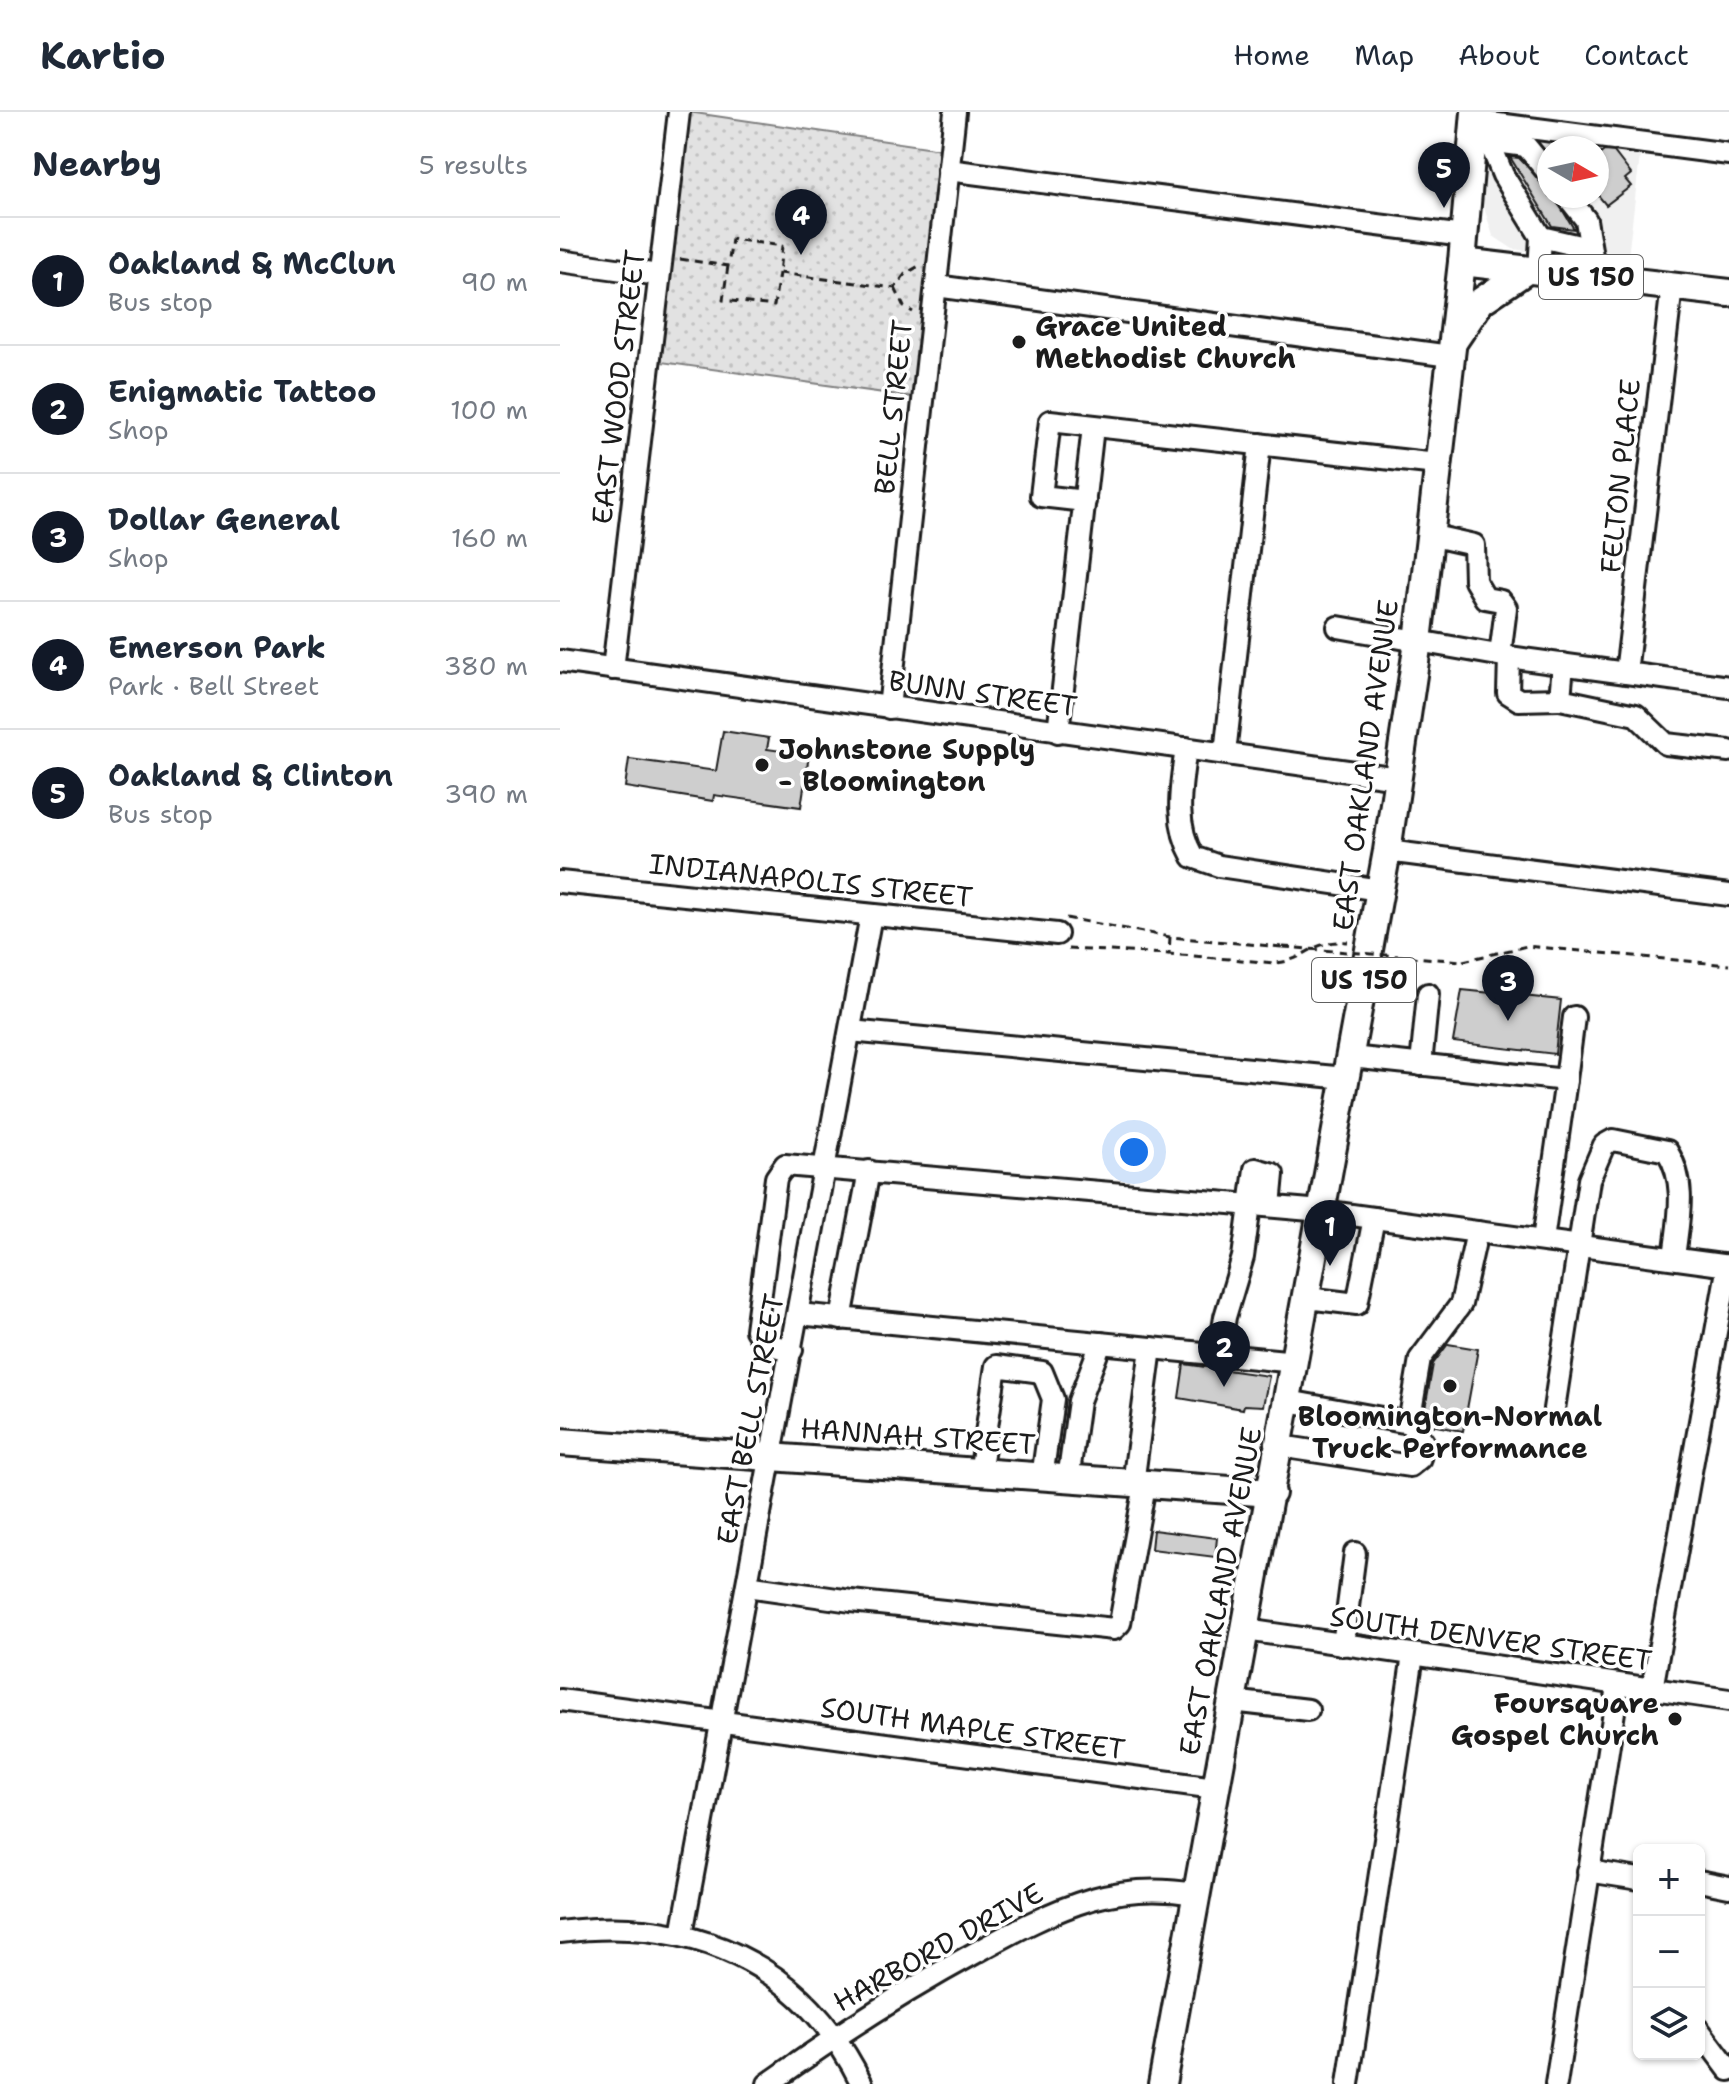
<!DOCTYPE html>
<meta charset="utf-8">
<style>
:root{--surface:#fff;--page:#f2f2f3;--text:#1f2937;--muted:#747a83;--line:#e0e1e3;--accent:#111827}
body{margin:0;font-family:"Shantell Sans",sans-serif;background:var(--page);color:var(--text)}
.controls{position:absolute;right:24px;bottom:24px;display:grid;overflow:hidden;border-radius:12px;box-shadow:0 2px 6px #0004}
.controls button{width:72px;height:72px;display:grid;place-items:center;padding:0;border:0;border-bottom:2px solid var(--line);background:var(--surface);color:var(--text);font:40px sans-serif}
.compass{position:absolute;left:977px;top:24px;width:72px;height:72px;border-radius:50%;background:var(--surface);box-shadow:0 2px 6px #0004;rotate:99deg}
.you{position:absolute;left:574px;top:1040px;width:28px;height:28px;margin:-20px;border:6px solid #fff;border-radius:50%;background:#1a73e8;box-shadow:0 0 0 12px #1a73e833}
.badge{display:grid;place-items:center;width:52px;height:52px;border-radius:50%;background:var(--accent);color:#fff;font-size:26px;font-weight:700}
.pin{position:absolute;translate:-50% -66px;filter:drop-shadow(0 2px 4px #0008)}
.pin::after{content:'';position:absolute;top:42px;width:28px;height:24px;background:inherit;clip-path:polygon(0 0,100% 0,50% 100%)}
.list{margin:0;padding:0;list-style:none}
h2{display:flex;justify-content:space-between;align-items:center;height:104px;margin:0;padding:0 32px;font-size:34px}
h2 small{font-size:26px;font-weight:400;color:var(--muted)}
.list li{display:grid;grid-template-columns:52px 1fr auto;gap:24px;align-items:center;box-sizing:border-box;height:128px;padding:0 32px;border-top:2px solid var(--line)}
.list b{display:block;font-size:30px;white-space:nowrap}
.list p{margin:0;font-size:26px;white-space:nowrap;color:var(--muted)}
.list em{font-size:26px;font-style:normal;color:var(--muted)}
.icon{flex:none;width:44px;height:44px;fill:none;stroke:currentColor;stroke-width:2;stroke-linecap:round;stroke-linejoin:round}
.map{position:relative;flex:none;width:1169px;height:1972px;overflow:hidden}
header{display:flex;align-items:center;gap:48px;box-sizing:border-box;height:112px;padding:0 40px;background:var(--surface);border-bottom:2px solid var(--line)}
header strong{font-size:38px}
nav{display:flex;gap:44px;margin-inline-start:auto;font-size:28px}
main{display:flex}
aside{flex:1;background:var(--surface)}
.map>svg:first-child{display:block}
.built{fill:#f0f0f0;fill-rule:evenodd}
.park{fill:url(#park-dots);stroke:#7f7f7f;stroke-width:2}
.building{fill:#cecece;stroke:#1c1c1c;stroke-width:2}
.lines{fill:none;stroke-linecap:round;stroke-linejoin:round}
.minor-casing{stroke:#1c1c1c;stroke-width:26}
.major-casing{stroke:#1c1c1c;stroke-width:32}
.path{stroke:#1c1c1c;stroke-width:3;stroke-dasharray:8 6;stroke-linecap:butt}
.minor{stroke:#fff;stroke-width:20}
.major{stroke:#fff;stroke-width:26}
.path-bridge{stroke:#1c1c1c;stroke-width:3;stroke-dasharray:8 6;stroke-linecap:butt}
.poi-dot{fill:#1c1c1c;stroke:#fff;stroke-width:3}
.labels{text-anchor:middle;stroke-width:7;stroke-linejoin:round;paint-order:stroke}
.shield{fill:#fff;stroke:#606060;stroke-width:2}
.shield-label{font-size:26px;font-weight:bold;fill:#1c1c1c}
.poi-label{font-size:28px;font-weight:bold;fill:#1c1c1c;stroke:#fff;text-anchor:start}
.street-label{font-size:28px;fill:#1c1c1c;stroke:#fff}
</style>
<header>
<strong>Kartio</strong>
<nav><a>Home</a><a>Map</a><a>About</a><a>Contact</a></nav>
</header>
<main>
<aside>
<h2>Nearby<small>5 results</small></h2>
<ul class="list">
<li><span class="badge">1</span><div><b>Oakland &amp; McClun</b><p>Bus stop</p></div><em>90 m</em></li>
<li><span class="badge">2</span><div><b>Enigmatic Tattoo</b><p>Shop</p></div><em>100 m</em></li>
<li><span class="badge">3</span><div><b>Dollar General</b><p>Shop</p></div><em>160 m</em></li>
<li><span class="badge">4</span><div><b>Emerson Park</b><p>Park · Bell Street</p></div><em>380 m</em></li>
<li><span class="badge">5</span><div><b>Oakland &amp; Clinton</b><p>Bus stop</p></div><em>390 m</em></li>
</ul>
</aside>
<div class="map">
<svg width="1169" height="1972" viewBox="0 0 1169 1972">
<defs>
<pattern id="park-dots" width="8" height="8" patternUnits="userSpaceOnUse" patternTransform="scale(2)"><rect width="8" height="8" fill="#e2e2e2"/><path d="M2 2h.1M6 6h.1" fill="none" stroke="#c1c1c1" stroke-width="1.8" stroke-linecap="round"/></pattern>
</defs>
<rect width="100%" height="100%" fill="#fff"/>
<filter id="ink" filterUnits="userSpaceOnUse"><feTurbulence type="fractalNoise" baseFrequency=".0125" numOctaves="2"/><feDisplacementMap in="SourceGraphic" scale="16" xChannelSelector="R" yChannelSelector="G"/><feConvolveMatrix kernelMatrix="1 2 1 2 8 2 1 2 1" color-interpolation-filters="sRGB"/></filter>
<g filter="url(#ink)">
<path class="built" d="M 925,16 L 1081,36 L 1067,153 L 953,137 L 933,124 L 922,89 ZM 989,36 L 1037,36 L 1037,84 L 989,84 Z"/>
<path class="park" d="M 128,0 L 381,37 L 353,285 L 101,250 Z"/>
<g class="building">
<path d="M 1044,39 L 1054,40 L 1071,62 L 1065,67 L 1071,74 L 1046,93 L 1037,82 L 1037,45 Z"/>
<path d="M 950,45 L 959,46 L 987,75 L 989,84 L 994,84 L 1014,117 L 992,114 Z"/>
<path d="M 163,619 L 209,626 L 207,637 L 249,643 L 241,695 L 154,683 L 153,689 L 65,675 L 69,647 L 156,659 Z"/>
<path d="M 902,878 L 1001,888 L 995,942 L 893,930 Z"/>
<path d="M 888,1232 L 918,1237 L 903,1319 L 866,1312 L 863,1308 L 873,1252 Z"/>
<path d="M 624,1252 L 709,1264 L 703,1294 L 684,1293 L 683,1297 L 619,1286 Z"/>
<path d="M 593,1418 L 657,1426 L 655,1445 L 591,1437 Z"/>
</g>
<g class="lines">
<defs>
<g id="minor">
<path d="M 915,9 L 1169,42"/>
<path d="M 913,28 L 929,29 L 943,63 L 981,125 L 979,159"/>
<path d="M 929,29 L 966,34 L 989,62"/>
<path d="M 388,58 L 904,124"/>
<path d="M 1007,84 L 1026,108 L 1032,144"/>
<path d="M 981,125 L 1028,136 L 1032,144 L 1031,165"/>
<path d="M 0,149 L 99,163"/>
<path d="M 376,174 L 890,244"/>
<path d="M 525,389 L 481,384 L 490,309 L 877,352"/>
<path d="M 869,423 L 914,433 L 915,469 L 925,486 L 941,489 L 946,496 L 940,543"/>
<path d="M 778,515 L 949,545 L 1169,575"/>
<path d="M 949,545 L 948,581 L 959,588 L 1000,587"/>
<path d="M 0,549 L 838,666"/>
<path d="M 1003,552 L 1000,587 L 1076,603 L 1106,632 L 1169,639"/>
<path d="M 53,557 L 119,0"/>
<path d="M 1066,561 L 1112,174"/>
<path d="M 329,596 L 395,0"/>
<path d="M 498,620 L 533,315"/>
<path d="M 626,636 C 621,674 613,710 633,745 L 659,754 L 820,778"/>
<path d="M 665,641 L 700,332"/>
<path d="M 827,739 L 1169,783"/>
<path d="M 0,770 L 497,822"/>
<path d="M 290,919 L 786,966"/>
<path d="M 791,945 L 1006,968 L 983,1128"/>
<path d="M 861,953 L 868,882"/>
<path d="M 1006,968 L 1014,905"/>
<path d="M 747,1186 L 797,1192 L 814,1106"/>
<path d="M 238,1202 L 736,1250"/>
<path d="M 281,1207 L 309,1059"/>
<path d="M 232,1238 L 205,1232 L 196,1218 L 216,1066 L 225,1053 L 762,1099 L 1169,1154"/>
<path d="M 659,1243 L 665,1205 L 683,1145 L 695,1057 L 713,1062 L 710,1094"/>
<path d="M 994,1297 L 1029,1068 L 1044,1033 L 1053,1028 L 1107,1039 C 1128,1072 1118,1109 1114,1146"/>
<path d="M 849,1311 L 860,1247 L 901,1192 L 917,1120"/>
<path d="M 720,1334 L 850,1354 L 860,1346 L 863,1330 L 849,1311 L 728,1289"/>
<path d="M 420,1362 L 436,1254 L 482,1260 L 493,1287 L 482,1366"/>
<path d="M 508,1368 L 519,1289 L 541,1231"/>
<path d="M 573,1372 L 591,1236"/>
<path d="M 187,1474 L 291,1489 L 554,1517 L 560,1511 L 585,1373"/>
<path d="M 686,1518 L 1169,1588"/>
<path d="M 783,1533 L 795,1441"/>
<path d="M 1092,1577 L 1168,1153"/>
<path d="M 0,1588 L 655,1676"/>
<path d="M 672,1589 L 748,1598"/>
<path d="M 1028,1759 L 1079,1767"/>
<path d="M 1139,1769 L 1169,1775"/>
<path d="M 0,1820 C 131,1803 242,1849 302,1972"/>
<path d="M 122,1822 L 311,803"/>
<path d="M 1139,1918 L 1169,1958"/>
<path d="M 208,1972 C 275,1924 343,1880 415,1841 C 453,1820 491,1799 532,1787 C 567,1777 600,1776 635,1782"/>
<path d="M 788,1972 L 853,1543"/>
<path d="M 996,1972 L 1058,1574"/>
</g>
<g id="major">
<path d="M 902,150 L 1169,181"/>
<path d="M 894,229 L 921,189 L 967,158"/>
<path d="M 0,1330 L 712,1381"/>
<path d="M 602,1972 L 827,739 L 858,529 L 902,150 L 915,0"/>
</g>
</defs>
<use href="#minor" class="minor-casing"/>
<use href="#major" class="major-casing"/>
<g class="path">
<path d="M 120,147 L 168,154 L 172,127 L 222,134 L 219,161 L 335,176 L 345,162 L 359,154"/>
<path d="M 168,154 L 163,188 L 214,194 L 219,161"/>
<path d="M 335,176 L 344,195 L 353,200"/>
<path d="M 506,806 L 610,825 L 723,835"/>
<path d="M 610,825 L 609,842 L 716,851 C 748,848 749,828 788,830"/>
<path d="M 508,837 L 609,842"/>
<path d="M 903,849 L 967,834 L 1169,853"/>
</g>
<use href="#minor" class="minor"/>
<use href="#major" class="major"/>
<path class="path-bridge" d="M 723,835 L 903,849"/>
</g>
</g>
<g class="poi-dot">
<circle cx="459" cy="230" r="8"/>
<circle cx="202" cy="653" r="8"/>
<circle cx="890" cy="1274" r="8"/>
<circle cx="1115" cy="1607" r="8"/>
</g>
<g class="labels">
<g class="shield">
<rect x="979" y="143" width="104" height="44" rx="6"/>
<rect x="752" y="846" width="104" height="44" rx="6"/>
</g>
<g class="shield-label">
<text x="1031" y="174">US 150</text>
<text x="804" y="877">US 150</text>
</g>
<g class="poi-label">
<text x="475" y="224">Grace United<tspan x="475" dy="32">Methodist Church</tspan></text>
<text x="218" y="647">Johnstone Supply<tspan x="218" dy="32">- Bloomington</tspan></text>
<text x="890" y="1314" text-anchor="middle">Bloomington-Normal<tspan x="890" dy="32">Truck Performance</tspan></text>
<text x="1099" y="1601" text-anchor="end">Foursquare<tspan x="1099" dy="32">Gospel Church</tspan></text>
</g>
<g class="street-label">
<text transform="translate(58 275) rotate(-83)" y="10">EAST WOOD STREET</text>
<text transform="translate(333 295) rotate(-84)" y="10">BELL STREET</text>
<text transform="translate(1060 364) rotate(-84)" y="10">FELTON PLACE</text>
<text transform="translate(423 581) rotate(8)" y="10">BUNN STREET</text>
<text transform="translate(805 653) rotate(-82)" y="10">EAST OAKLAND AVENUE</text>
<text transform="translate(251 768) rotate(6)" y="10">INDIANAPOLIS STREET</text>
<text transform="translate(190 1307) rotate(-79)" y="10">EAST BELL STREET</text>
<text transform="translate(358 1324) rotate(4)" y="10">HANNAH STREET</text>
<text transform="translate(660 1479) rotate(-79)" y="10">EAST OAKLAND AVENUE</text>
<text transform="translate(931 1526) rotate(8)" y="10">SOUTH DENVER STREET</text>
<text transform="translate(413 1616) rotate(8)" y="10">SOUTH MAPLE STREET</text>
<text transform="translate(378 1835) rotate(-29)" y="10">HARBORD DRIVE</text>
</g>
</g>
</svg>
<div class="controls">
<button>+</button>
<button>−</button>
<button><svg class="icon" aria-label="layers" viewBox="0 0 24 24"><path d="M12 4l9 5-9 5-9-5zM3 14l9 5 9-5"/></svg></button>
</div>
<svg class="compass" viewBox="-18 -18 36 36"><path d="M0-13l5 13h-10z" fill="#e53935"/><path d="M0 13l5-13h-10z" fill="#747a83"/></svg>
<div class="you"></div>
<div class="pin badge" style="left:770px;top:1154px">1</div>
<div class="pin badge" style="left:664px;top:1275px">2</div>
<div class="pin badge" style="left:948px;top:909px">3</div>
<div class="pin badge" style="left:241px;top:143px">4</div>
<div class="pin badge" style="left:884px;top:96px">5</div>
</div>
</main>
